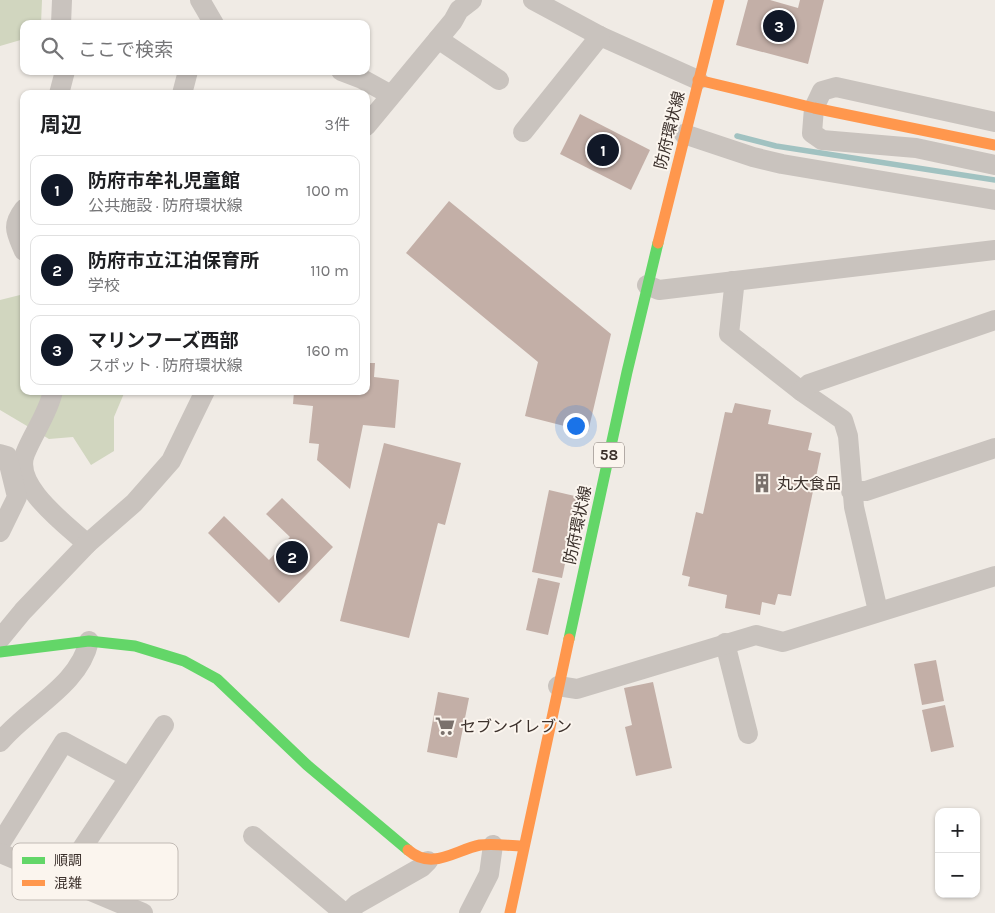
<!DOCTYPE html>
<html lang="ja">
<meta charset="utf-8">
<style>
:root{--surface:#fff;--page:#f6f6f6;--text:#202124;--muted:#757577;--line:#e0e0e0;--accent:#111827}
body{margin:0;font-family:Karla,"Noto Sans JP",sans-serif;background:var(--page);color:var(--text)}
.controls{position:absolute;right:15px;bottom:15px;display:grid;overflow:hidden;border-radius:10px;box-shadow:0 1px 4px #0004}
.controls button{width:45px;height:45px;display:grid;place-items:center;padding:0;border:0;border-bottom:1px solid var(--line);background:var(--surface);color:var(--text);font:25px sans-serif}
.you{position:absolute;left:575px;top:425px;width:18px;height:18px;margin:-12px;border:4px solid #fff;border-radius:50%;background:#1a73e8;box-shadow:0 0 0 8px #1a73e833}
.badge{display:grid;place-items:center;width:32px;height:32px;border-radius:50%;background:var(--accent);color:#fff;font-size:16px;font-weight:700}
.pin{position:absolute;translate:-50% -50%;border:2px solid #fff;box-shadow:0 1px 5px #0006}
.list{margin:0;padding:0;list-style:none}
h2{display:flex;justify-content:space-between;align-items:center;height:65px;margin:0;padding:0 20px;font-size:21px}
h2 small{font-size:16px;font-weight:400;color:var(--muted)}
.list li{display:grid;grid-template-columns:32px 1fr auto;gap:15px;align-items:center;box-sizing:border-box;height:70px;margin:0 10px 10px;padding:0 10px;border:1px solid var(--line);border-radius:10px}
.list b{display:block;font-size:19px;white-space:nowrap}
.list p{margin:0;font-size:16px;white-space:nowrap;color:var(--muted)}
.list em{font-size:16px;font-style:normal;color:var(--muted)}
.icon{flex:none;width:28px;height:28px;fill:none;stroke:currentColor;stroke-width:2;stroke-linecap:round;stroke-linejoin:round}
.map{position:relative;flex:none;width:995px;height:913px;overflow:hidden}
.search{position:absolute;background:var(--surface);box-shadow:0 1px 4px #0004;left:20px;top:20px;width:350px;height:55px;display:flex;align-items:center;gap:12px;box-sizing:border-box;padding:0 18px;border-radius:10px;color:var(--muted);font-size:19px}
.panel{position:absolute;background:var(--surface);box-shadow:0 1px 4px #0004;left:20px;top:90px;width:350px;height:305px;border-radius:10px}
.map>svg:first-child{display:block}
.green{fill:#d1d6bf}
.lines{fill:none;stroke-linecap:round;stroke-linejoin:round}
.stream{stroke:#a1c2c1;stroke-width:5.5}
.building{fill:#c3afa7}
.street{stroke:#c9c3be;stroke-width:20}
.fast{stroke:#63d668;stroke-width:11}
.slow{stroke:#ff974d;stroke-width:11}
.labels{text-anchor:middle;stroke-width:4;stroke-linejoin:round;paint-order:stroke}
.shield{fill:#fbf5ee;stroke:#756b66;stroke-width:1}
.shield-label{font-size:15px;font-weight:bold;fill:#3b302b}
.street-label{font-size:16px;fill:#3b302b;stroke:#fbf5ee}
.poi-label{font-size:16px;fill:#3b302b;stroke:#fbf5ee;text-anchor:start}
.key{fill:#fbf5ee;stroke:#c1bab4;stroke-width:1}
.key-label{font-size:14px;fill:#3b302b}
</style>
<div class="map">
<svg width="995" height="913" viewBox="0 0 995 913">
<rect width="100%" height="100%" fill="#f0ebe5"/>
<g class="green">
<path d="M 0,0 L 42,0 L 41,24 L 24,24 L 24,39 L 0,46 Z"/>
<path d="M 24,294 L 24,391 L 125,391 L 114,417 L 114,451 L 91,465 L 73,437 L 49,439 L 0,410 L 0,300 Z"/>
</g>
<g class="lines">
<path class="stream" d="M 737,136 L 776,146 L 995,180"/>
</g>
<g class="building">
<path d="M 748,0 L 770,0 L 798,8 L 800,0 L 824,0 L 808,64 L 736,45 Z"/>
<path d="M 580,114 L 650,150 L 631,190 L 560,154 Z"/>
<path d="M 449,201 L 611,334 L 588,432 L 525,416 L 538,362 L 406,253 Z"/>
<path d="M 366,363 L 375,363 L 374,377 L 399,380 L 395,428 L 363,425 L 350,489 L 317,460 L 319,444 L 309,443 L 313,406 L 293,404 L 294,391 L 366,391 Z"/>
<path d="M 735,403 L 771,410 L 768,424 L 812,433 L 808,450 L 821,453 L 791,596 L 778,594 L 775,605 L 762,602 L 760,615 L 725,608 L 727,595 L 688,586 L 690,577 L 682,575 L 696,512 L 703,514 L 725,412 L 732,413 Z"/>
<path d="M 384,443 L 461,463 L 445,525 L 438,523 L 409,638 L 340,621 Z"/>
<path d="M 549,490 L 579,497 L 562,578 L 532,572 Z"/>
<path d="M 282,498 L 333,547 L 279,603 L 208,533 L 224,516 L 269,560 L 290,537 L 266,514 Z"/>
<path d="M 538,578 L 560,583 L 548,635 L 526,630 Z"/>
<path d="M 936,660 L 944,701 L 922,705 L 914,664 Z"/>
<path d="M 653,682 L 672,768 L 636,776 L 625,727 L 632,725 L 624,688 Z"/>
<path d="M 438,692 L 469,698 L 457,758 L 427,752 Z"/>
<path d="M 945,705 L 954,747 L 931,752 L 922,710 Z"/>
</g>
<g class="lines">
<g class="street">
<path d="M 200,0 L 214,24"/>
<path d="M 533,0 L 600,36 L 698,80"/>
<path d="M 61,24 L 62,0"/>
<path d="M 438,39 L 499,80"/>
<path d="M 341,71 L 362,79 L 391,95"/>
<path d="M 59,94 L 65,71"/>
<path d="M 182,94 L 188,71"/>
<path d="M 995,122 L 836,87 L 822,91 L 814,108 L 812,133 L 822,140 L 916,148 L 995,165"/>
<path d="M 366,126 L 453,21 L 459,10 L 472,0"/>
<path d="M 523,132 L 600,36"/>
<path d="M 684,134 L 753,157 L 782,164 L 995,200"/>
<path d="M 24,209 C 11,226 16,232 24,251"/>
<path d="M 732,281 L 734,288 L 729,334 L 801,391 L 843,420 L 848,436 L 854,507 L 878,611"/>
<path d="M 647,285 L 659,290 L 995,250"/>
<path d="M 53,391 C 48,414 33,433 25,454 C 12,486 67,525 87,544"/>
<path d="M 801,391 L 809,384 L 995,320"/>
<path d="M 0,454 L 7,456 L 17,497 L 0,532"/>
<path d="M 851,491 L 866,491 L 995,448"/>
<path d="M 0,639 L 23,611 L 87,544 L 134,503 L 171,461 L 205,391"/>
<path d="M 725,643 L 748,734"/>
<path d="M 558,686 L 577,689 L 756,635 L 783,642 L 995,576"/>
<path d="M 0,742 C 28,708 79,686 89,641"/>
<path d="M 253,836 L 344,913"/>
<path d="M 0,844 L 64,742 L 129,777"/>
<path d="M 0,853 L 143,913"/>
<path d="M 61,880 L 164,725"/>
<path d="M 348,913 L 357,904 L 422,867 L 428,861"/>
<path d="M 469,913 L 489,874 L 493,845"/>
</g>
<g class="fast">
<path d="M 569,639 L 627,372 L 658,243"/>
<path d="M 0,652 L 89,641 L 135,646 L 184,661 L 217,679 L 307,765 L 408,850"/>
</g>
<g class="slow">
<path d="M 698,80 L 814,108 L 995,145"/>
<path d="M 658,243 L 719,0"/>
<path d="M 408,850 C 432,871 455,850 480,845 C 495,843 509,846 523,846"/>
<path d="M 510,913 L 569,639"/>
</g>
</g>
<defs>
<symbol id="building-bare" viewBox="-9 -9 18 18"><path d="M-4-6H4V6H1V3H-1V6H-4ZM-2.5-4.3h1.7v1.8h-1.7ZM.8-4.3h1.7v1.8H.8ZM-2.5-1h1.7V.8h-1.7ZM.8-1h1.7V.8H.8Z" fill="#7a716c" stroke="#fbf5ee" stroke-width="2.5" paint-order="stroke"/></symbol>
<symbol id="supermarket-bare" viewBox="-9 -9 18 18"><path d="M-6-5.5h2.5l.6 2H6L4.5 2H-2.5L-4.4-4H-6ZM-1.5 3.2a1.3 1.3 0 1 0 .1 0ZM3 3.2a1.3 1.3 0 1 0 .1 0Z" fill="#7a716c" stroke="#fbf5ee" stroke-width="2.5" paint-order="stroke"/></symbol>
</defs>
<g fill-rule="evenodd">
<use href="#building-bare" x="748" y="469" width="28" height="28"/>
<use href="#supermarket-bare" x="431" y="712" width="28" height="28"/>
</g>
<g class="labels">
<rect class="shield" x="594" y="442.5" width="30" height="25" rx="4"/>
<g class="shield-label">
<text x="609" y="460">58</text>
</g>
<g class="street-label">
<text transform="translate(669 130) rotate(-76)" y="6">防府環状線</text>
<text transform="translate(577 525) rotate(-78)" y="6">防府環状線</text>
</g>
<g class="poi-label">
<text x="777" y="489">丸大食品</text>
<text x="460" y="732">セブンイレブン</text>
</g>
</g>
<rect x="12" y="843" width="166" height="57" rx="8" class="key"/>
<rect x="22" y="857" width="23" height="7" fill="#63d668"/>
<rect x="22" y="880" width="23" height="6" fill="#ff974d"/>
<g class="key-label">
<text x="54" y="865">順調</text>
<text x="54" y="888">混雑</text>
</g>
</svg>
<div class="controls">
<button>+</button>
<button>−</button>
</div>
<div class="you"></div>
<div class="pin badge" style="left:603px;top:150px">1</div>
<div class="pin badge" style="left:292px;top:557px">2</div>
<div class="pin badge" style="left:779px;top:26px">3</div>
<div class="search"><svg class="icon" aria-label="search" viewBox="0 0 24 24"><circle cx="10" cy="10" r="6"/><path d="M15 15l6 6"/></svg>ここで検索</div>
<section class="panel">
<h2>周辺<small>3件</small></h2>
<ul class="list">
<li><span class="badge">1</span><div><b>防府市牟礼児童館</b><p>公共施設 · 防府環状線</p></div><em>100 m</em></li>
<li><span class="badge">2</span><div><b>防府市立江泊保育所</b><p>学校</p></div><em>110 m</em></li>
<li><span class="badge">3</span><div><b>マリンフーズ西部</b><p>スポット · 防府環状線</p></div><em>160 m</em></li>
</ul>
</section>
</div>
